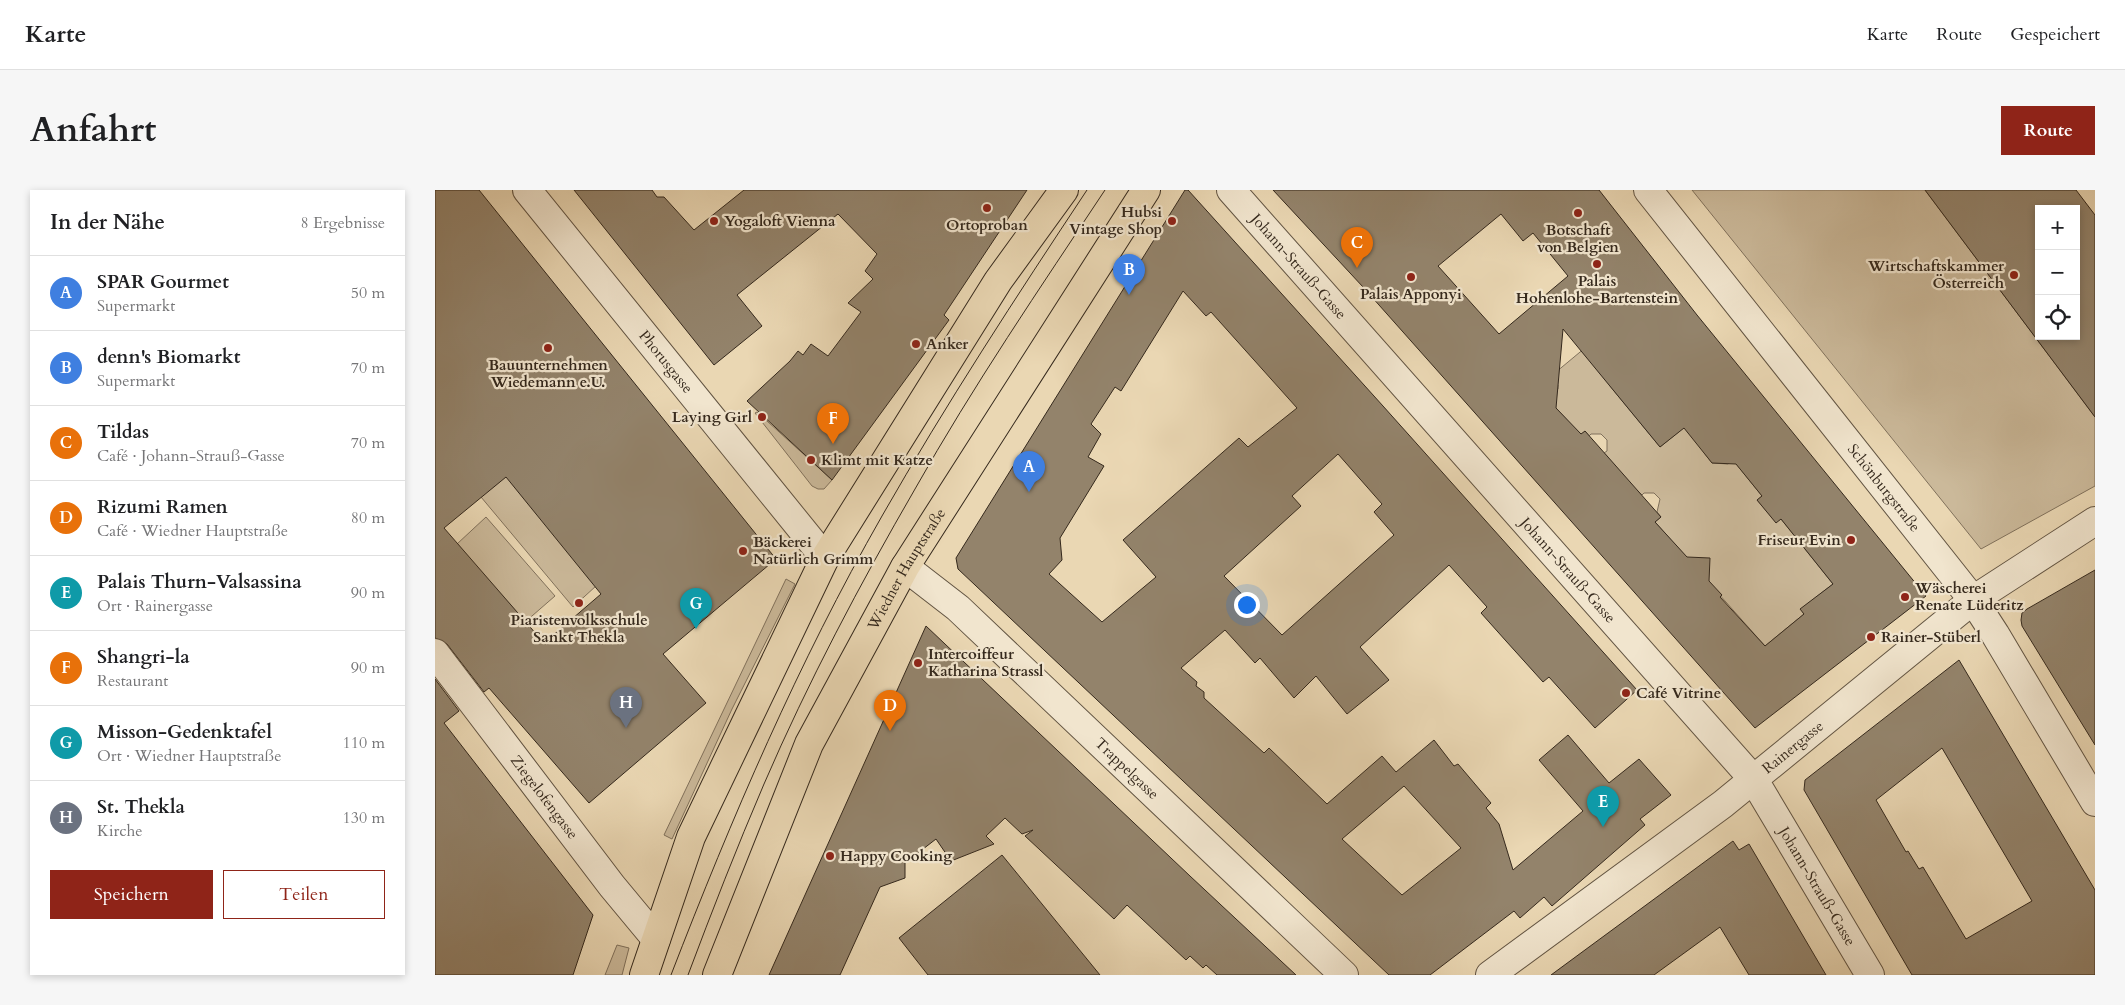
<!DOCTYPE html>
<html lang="de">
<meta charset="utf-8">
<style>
:root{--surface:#fff;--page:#f6f6f6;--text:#202124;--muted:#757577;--line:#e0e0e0;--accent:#8f2418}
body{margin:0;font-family:Cardo,serif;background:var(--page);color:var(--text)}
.controls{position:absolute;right:15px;top:15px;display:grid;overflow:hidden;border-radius:0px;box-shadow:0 2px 8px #0003}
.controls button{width:45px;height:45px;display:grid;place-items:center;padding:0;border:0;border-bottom:1px solid var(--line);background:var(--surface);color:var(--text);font:25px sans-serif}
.you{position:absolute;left:811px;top:414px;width:18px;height:18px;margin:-12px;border:4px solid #fff;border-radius:50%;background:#1a73e8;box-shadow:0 0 0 8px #1a73e833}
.badge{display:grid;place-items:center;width:32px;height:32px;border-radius:50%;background:var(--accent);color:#fff;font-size:16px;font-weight:700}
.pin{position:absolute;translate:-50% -41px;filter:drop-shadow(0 1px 2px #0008)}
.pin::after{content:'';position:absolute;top:26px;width:18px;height:15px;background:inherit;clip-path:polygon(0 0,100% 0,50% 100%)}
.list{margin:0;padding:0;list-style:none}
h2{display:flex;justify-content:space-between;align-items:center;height:65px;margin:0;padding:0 20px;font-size:21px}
h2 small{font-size:16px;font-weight:400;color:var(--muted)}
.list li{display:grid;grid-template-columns:32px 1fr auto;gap:15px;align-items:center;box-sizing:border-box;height:75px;padding:0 20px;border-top:1px solid var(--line)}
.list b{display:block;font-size:19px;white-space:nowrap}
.list p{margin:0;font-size:16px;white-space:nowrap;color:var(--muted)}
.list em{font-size:16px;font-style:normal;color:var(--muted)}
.actions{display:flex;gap:10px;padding:15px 20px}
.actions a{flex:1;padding:11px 0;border:1px solid var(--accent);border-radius:0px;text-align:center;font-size:18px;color:var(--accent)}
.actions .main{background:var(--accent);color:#fff}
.icon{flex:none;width:28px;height:28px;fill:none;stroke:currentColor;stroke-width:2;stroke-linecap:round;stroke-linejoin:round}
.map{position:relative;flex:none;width:1660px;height:785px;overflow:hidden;border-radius:0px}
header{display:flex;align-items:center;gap:30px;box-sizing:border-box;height:70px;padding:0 25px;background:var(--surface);border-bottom:1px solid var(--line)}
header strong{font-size:24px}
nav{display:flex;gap:28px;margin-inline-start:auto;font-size:18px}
.intro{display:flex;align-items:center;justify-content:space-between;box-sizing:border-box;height:120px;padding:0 30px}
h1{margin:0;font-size:35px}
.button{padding:12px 22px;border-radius:0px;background:var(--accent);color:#fff;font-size:18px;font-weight:700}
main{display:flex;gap:30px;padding:0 30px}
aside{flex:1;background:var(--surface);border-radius:0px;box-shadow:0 2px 8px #0003}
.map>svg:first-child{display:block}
.green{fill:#cbb99a;stroke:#80715c}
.building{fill:#93836b;stroke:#35291d;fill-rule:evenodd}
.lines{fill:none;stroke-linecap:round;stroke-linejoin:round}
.minor-casing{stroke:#625442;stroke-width:30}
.major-casing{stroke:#35291d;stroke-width:30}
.minor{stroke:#f1e5ce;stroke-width:28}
.major{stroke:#ead7b3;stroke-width:28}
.tram{stroke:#35291d;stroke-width:1}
.poi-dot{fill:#8f2418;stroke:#f1e5ce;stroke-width:2}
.labels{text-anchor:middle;stroke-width:4.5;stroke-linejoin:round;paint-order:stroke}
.poi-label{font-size:15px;font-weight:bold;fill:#35291d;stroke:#f1e5ce;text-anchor:start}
.street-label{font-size:15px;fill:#35291d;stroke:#f1e5ce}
</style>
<header>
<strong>Karte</strong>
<nav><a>Karte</a><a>Route</a><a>Gespeichert</a></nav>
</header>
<div class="intro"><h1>Anfahrt</h1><a class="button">Route</a></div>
<main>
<aside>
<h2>In der Nähe<small>8 Ergebnisse</small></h2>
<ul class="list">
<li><span class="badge" style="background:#3f7fe0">A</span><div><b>SPAR Gourmet</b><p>Supermarkt</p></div><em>50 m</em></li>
<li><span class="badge" style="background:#3f7fe0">B</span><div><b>denn's Biomarkt</b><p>Supermarkt</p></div><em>70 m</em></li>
<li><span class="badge" style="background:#e8710a">C</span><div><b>Tildas</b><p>Café · Johann-Strauß-Gasse</p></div><em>70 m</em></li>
<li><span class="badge" style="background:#e8710a">D</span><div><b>Rizumi Ramen</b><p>Café · Wiedner Hauptstraße</p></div><em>80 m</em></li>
<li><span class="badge" style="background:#0f9aa8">E</span><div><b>Palais Thurn-Valsassina</b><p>Ort · Rainergasse</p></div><em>90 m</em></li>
<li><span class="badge" style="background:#e8710a">F</span><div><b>Shangri-la</b><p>Restaurant</p></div><em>90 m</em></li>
<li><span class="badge" style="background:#0f9aa8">G</span><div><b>Misson-Gedenktafel</b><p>Ort · Wiedner Hauptstraße</p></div><em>110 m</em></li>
<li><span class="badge" style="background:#6b7280">H</span><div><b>St. Thekla</b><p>Kirche</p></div><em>130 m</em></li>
</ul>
<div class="actions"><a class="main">Speichern</a><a>Teilen</a></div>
</aside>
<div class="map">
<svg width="1660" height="785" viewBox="0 0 1660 785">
<rect width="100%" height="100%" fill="#ead7b3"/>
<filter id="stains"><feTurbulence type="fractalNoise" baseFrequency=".004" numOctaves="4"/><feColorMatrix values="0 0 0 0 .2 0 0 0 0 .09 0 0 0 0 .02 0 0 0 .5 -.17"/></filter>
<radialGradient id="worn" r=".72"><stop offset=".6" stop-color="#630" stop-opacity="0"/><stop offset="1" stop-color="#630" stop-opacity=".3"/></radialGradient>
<g class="green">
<path d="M 1257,0 L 1490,0 L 1660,227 L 1660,296 L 1546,359 Z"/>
<path d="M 1180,133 L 1208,169 L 1175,196 L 1225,257 L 1263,226 L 1270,264 L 1277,273 L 1293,274 L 1298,270 L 1327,306 L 1322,310 L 1341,332 L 1346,329 L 1398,394 L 1366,419 L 1369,424 L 1330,456 L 1220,332 L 1226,327 L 1222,322 L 1225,309 L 1219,303 L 1209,303 L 1207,305 L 1202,300 L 1197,305 L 1169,263 L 1172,261 L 1172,250 L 1166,244 L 1156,244 L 1154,246 L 1150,241 L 1144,247 L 1132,230 L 1112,209 L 1123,199 L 1123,195 L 1115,187 Z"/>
<path d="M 0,188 L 173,385 L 138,417 L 46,307 Z"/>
<path d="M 322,222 L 397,290 L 389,299 L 383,299 L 377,296 L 320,223 Z"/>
<path d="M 51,327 L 120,406 L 90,432 L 22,354 Z"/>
<path d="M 351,389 L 360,394 L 297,519 L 237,649 L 229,645 Z"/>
<path d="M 182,755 L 194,758 L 187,785 L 170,785 Z"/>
</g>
<g class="building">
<path d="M 0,0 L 44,0 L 341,369 L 228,464 L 271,513 L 154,613 L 54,498 L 49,502 L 12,454 L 0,448 ZM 71,287 L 166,404 L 109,453 L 9,338 Z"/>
<path d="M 139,0 L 217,0 L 222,7 L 229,7 L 259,40 L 309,0 L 592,0 L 509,125 L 514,130 L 397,290 L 312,211 L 355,171 L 363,161 L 368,165 L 376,154 L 393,166 L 426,122 L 413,113 L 438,89 L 430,81 L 442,64 L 403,24 L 302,105 L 327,136 L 279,175 Z"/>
<path d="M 750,0 L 753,0 L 948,216 L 1202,500 L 1160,538 L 1114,487 L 1108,492 L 1071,451 L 1046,423 L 1052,417 L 1014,375 L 925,457 L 954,490 L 912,524 L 881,486 L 859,508 L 825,468 L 820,473 L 790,440 L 746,478 L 762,492 L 761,496 L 769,502 L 769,508 L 829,563 L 834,558 L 892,614 L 947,566 L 961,582 L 999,550 L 1019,576 L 1023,574 L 1056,613 L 1051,618 L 1064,634 L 1078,680 L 1148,621 L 1104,570 L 1133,545 L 1174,593 L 1204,569 L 1236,605 L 1205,629 L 1210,635 L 1117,716 L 1109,707 L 1085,728 L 1079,721 L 995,785 L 954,785 L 523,379 L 521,368 ZM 748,101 L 771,126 L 776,122 L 862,218 L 813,257 L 804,248 L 688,350 L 721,387 L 667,432 L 614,384 L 627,370 L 625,348 L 669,276 L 653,267 L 666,244 L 656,234 L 680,197 L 686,201 ZM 903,264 L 947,314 L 939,322 L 959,345 L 847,445 L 789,386 L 866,316 L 857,306 ZM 969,596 L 1026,658 L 967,705 L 907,649 Z"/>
<path d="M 838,0 L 1164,0 L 1262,125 L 1491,406 L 1320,538 L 928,97 ZM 1066,24 L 1088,51 L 1098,43 L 1133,86 L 1064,144 L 1003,76 ZM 1128,139 L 1225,257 L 1249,238 L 1277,273 L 1301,274 L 1327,306 L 1322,310 L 1341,333 L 1346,329 L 1398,394 L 1365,419 L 1369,424 L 1330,456 L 1285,407 L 1287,405 L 1274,391 L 1275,368 L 1252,367 L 1220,332 L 1226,327 L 1150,241 L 1146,244 L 1121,218 Z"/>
<path d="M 1490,0 L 1641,0 L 1660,25 L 1660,227 ZM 1604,19 L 1641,19 L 1641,146 L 1604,146 Z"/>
<path d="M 1660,380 L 1660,555 L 1587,436 L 1586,430 L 1587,423 L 1592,419 Z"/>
<path d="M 491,436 L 755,686 L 861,785 L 782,785 L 771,775 L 768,778 L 755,766 L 751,770 L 692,715 L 679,729 L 590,646 L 598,640 L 587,644 L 570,628 L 551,646 L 559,654 L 516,671 L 501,649 L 470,673 L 470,688 L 445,697 L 405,785 L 334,785 Z"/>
<path d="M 1524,470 L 1660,700 L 1660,785 L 1477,785 L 1369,600 L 1370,590 ZM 1507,558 L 1597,711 L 1531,749 L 1488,677 L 1484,679 L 1473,661 L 1471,662 L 1441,610 Z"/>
<path d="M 0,489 L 24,521 L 9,533 L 158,725 L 138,785 L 0,785 Z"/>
<path d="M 1298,651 L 1304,660 L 1314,654 L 1391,785 L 1314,785 L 1285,737 L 1219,785 L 1116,785 Z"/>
<path d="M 567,665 L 665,785 L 493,785 L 464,748 Z"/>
</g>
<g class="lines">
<defs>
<g id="minor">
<path id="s1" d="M 92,0 L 390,368"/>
<path id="s2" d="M 796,0 L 1319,590 L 1435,785"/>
<path id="s3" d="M 1213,0 L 1538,410 L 1560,444 L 1660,612"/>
<path id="s4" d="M 470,377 L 523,418 L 909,785"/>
<path id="s5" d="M 0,463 L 177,696 L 221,749"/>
<path id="s6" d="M 1055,785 L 1288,614 L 1538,410 L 1660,331"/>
</g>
<g id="major">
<path d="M 209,785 L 256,647 L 390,368 L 563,91 L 629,0"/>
<path id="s7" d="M 282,785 L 374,554 L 470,377 L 711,0"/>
</g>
</defs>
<use href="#minor" class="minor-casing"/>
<use href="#major" class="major-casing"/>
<use href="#minor" class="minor"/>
<use href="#major" class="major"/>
<g class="tram">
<path d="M 236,785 C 297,627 363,473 447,326 C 511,214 581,107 652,0"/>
<path d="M 253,785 C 277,721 302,657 329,594 C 373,492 425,394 480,299 C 538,196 605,98 670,0"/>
</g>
</g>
<g class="poi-dot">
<circle cx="552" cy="18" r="5"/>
<circle cx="1143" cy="23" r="5"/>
<circle cx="279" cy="31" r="5"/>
<circle cx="737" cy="31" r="5"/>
<circle cx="1162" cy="74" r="5"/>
<circle cx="1579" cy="85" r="5"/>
<circle cx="976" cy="87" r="5"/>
<circle cx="481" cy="154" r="5"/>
<circle cx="113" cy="158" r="5"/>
<circle cx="327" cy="227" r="5"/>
<circle cx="376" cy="270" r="5"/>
<circle cx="1416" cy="350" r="5"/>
<circle cx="308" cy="361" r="5"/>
<circle cx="1470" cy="407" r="5"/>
<circle cx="144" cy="413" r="5"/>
<circle cx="1436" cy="447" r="5"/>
<circle cx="483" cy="473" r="5"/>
<circle cx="1191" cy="503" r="5"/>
<circle cx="395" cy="666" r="5"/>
</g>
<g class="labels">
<g class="poi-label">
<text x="727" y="27" text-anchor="end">Hubsi<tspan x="727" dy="17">Vintage Shop</tspan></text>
<text x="289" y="36">Yogaloft Vienna</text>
<text x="552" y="40" text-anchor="middle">Ortoproban</text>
<text x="1143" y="45" text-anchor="middle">Botschaft<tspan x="1143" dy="17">von Belgien</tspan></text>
<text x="1569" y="81" text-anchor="end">Wirtschaftskammer<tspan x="1569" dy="17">Österreich</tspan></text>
<text x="1162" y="96" text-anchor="middle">Palais<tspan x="1162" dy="17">Hohenlohe-Bartenstein</tspan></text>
<text x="976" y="109" text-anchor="middle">Palais Apponyi</text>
<text x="491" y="159">Anker</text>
<text x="113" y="180" text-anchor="middle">Bauunternehmen<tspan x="113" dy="17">Wiedemann e.U.</tspan></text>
<text x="317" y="232" text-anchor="end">Laying Girl</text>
<text x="386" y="275">Klimt mit Katze</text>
<text x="1406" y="355" text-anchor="end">Friseur Evin</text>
<text x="318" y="357">Bäckerei<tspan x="318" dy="17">Natürlich Grimm</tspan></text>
<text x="1480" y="403">Wäscherei<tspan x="1480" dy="17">Renate Lüderitz</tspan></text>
<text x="144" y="435" text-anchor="middle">Piaristenvolksschule<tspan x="144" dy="17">Sankt Thekla</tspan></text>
<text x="1446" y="452">Rainer-Stüberl</text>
<text x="493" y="469">Intercoiffeur<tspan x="493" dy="17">Katharina Strassl</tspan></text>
<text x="1201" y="508">Café Vitrine</text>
<text x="405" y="671">Happy Cooking</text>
</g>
<g class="street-label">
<text dy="5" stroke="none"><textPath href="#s2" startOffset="102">Johann-Strauß-Gasse</textPath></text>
<text dy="5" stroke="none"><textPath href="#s1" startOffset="221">Phorusgasse</textPath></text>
<text dy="5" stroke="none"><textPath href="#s3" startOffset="380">Schönburgstraße</textPath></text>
<text dy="5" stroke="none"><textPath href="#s7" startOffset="449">Wiedner Hauptstraße</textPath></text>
<text dy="5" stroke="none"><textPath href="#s2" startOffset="508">Johann-Strauß-Gasse</textPath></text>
<text dy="5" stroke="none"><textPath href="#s6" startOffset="379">Rainergasse</textPath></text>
<text dy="5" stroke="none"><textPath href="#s4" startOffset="300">Trappelgasse</textPath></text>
<text dy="5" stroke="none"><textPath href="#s5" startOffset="181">Ziegelofengasse</textPath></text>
<text dy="5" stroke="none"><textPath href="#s2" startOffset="912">Johann-Strauß-Gasse</textPath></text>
</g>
</g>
<rect width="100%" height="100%" filter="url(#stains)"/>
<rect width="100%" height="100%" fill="url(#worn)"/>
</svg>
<div class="controls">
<button>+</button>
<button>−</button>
<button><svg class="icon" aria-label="locate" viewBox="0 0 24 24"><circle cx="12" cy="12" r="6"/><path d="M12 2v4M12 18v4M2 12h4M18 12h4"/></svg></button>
</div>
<div class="you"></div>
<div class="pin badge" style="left:594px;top:302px;background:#3f7fe0">A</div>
<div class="pin badge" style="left:694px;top:105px;background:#3f7fe0">B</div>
<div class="pin badge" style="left:922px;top:78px;background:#e8710a">C</div>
<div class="pin badge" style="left:455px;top:541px;background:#e8710a">D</div>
<div class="pin badge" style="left:1168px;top:637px;background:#0f9aa8">E</div>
<div class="pin badge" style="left:398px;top:254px;background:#e8710a">F</div>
<div class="pin badge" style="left:261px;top:439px;background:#0f9aa8">G</div>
<div class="pin badge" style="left:191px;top:538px;background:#6b7280">H</div>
</div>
</main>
